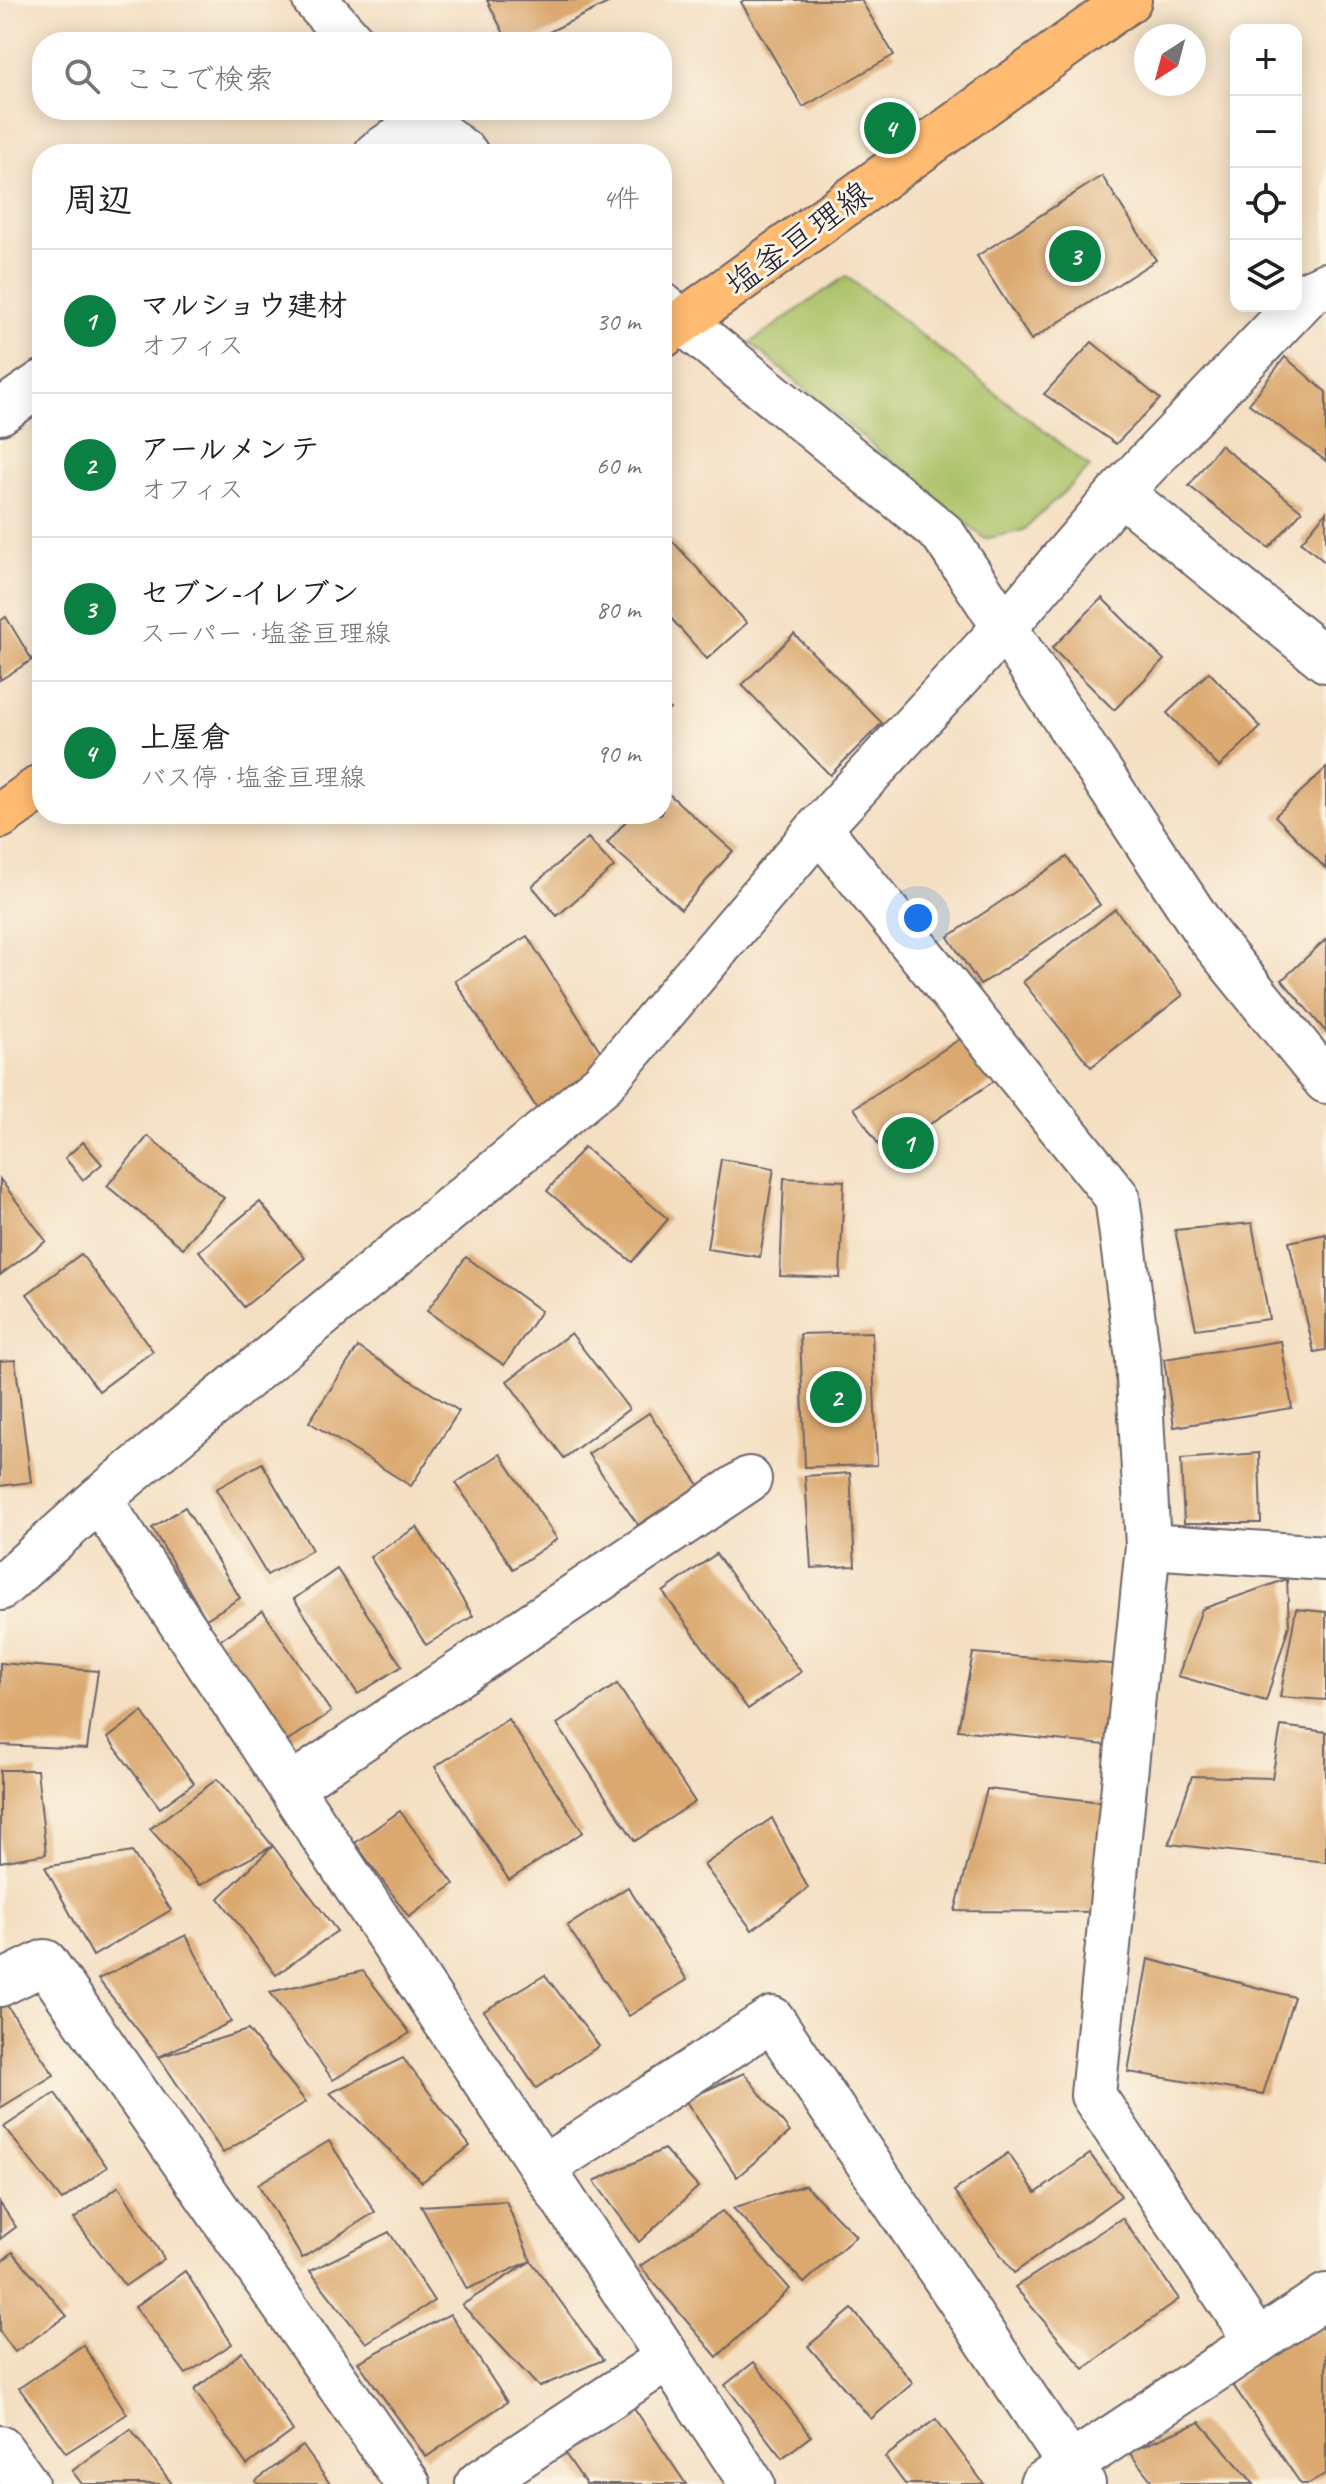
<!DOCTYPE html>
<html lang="ja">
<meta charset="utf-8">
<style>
:root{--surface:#fff;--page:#f2f2f2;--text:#202124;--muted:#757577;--line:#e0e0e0;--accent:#0b8043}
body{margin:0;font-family:Caveat,"Klee One",sans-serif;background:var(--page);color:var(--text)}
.controls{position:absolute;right:24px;top:24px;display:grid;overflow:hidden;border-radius:16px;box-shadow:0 4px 20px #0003}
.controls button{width:72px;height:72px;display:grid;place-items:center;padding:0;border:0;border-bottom:2px solid var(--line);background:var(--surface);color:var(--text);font:40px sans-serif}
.compass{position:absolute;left:1134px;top:24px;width:72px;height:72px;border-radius:50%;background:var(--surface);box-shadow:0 4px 20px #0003;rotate:216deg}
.you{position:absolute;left:918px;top:918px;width:28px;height:28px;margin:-20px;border:6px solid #fff;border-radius:50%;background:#1a73e8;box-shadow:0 0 0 12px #1a73e833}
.badge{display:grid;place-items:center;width:52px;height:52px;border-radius:50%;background:var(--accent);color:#fff;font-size:26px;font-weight:700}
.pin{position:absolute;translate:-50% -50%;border:4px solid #fff;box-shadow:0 2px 8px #0006}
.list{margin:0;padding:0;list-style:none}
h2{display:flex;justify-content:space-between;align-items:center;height:104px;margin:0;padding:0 32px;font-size:34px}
h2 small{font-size:26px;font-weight:400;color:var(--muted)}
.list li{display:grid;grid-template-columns:52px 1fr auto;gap:24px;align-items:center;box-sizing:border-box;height:144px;padding:0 32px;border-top:2px solid var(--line)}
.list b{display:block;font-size:30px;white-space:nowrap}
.list p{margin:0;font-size:26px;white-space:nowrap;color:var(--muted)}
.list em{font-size:26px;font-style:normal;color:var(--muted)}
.icon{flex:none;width:44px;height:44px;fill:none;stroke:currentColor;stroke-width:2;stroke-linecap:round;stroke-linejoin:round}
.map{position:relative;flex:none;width:1326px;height:2484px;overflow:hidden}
.search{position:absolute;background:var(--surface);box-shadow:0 4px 20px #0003;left:32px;top:32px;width:640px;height:88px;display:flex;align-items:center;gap:20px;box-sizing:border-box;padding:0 28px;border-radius:32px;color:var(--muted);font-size:30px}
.panel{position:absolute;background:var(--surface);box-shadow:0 4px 20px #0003;left:32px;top:144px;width:640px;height:680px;border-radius:32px}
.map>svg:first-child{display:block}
.green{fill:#aac166;stroke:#667250;stroke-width:2}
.building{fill:#dba970}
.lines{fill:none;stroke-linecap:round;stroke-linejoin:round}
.minor-casing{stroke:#6c646a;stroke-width:48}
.major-casing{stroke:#6c646a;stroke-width:48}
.minor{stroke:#fff;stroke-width:44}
.major{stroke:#ffbb71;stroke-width:44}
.labels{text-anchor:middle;stroke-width:6;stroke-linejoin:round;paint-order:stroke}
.street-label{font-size:34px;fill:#22223b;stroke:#fcf5e5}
</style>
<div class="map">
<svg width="1326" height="2484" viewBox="0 0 1326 2484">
<rect width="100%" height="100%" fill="#fcf5e5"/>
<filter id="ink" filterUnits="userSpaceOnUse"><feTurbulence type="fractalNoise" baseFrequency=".0125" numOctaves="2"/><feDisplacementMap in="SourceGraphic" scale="16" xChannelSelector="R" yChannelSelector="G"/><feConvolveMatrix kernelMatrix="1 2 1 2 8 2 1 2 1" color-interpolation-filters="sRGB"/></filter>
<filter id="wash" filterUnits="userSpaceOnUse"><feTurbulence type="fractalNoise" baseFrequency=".006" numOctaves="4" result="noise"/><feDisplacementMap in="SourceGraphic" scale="32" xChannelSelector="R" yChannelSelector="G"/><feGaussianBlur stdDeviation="1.8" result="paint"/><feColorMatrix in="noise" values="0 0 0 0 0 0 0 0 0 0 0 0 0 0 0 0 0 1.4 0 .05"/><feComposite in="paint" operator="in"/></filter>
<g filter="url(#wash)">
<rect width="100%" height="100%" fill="#f4dfc2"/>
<path class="green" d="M 846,276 L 1090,467 L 1024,530 L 985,539 L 750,343 Z"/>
<g id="blocks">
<g class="building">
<path d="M 487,0 L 614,0 L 529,42 L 508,42 Z"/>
<path d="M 744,0 L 861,0 L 894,55 L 803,107 L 741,2 Z"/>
<path d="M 1102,176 L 1156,260 L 1031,340 L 977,256 Z"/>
<path d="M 1092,342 L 1160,399 L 1116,444 L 1044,394 Z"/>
<path d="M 1285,357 L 1326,392 L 1326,461 L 1249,404 Z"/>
<path d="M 1220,445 L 1302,511 L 1269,548 L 1189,486 Z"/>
<path d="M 1326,512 L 1326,563 L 1301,542 Z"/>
<path d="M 667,535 L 747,623 L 707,659 L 662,608 L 662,539 Z"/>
<path d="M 1102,598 L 1164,660 L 1114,710 L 1052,648 Z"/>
<path d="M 6,617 L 32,660 L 0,680 L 0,621 Z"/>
<path d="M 794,634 L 882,723 L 830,775 L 742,685 Z"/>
<path d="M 1209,672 L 1261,727 L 1219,767 L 1167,713 Z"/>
<path d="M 662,699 L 670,709 L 662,715 Z"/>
<path d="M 1326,768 L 1326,869 L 1275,816 Z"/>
<path d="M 662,788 L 733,851 L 681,909 L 607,843 L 632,814 L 662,814 Z"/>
<path d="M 588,838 L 614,867 L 557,916 L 532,886 Z"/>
<path d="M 1067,857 L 1100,905 L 980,985 L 948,937 Z"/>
<path d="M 1115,909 L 1183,995 L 1091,1067 L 1023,982 Z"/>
<path d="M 527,936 L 609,1065 L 538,1110 L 455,981 Z"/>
<path d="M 1326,939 L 1326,1032 L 1282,980 Z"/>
<path d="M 966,1035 L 1000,1077 L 885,1154 L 854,1108 Z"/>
<path d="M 148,1136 L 224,1198 L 183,1248 L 107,1186 Z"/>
<path d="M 83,1142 L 102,1164 L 83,1180 L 65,1158 Z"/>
<path d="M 584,1147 L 668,1219 L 632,1262 L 547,1191 Z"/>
<path d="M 721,1159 L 774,1168 L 760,1257 L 707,1249 Z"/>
<path d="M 784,1178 L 844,1181 L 840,1278 L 780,1276 Z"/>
<path d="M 0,1179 L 46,1241 L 0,1275 Z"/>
<path d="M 260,1202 L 305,1258 L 244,1307 L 199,1251 Z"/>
<path d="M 1252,1223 L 1269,1319 L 1196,1329 L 1175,1230 Z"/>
<path d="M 1326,1234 L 1326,1350 L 1314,1352 L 1289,1242 Z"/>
<path d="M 81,1254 L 153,1351 L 99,1391 L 27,1294 Z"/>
<path d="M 466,1257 L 541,1311 L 504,1365 L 427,1311 Z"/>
<path d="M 872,1332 L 877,1465 L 805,1467 L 800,1334 Z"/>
<path d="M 571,1333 L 629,1409 L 564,1458 L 507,1381 Z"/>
<path d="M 1281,1341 L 1292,1408 L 1174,1427 L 1164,1359 Z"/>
<path d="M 358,1347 L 459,1411 L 411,1486 L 309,1422 Z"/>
<path d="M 15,1360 L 31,1482 L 0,1486 L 0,1361 Z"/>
<path d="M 649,1413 L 699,1485 L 638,1525 L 588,1454 Z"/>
<path d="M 1259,1453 L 1261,1523 L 1184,1523 L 1181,1459 Z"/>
<path d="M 500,1454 L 557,1539 L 513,1569 L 456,1483 Z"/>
<path d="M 262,1463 L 312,1550 L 267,1575 L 216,1489 Z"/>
<path d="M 850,1473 L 855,1566 L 811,1568 L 805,1476 Z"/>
<path d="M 185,1507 L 240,1598 L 206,1619 L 152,1528 Z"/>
<path d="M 417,1527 L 473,1616 L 426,1645 L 370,1557 Z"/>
<path d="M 716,1554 L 801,1672 L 748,1709 L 663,1592 Z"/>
<path d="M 337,1569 L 402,1666 L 358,1694 L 294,1599 Z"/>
<path d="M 1287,1579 L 1289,1625 L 1266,1701 L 1178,1676 L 1202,1609 Z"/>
<path d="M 1296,1609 L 1326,1612 L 1326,1700 L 1280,1697 Z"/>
<path d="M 263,1611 L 331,1712 L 286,1742 L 219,1641 Z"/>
<path d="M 973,1653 L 1122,1665 L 1105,1745 L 958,1730 Z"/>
<path d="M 0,1663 L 98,1671 L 87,1749 L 0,1745 Z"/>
<path d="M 617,1684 L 695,1802 L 635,1841 L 557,1724 Z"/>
<path d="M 142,1712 L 194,1783 L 160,1808 L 108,1738 Z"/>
<path d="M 508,1719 L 583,1832 L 509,1880 L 435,1767 Z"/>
<path d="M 1281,1726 L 1326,1732 L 1326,1862 L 1169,1844 L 1192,1776 L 1272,1778 Z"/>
<path d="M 0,1770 L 37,1770 L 46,1854 L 0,1862 Z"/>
<path d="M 217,1779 L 273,1846 L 337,1931 L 276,1975 L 219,1898 L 273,1846 L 200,1885 L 150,1829 Z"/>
<path d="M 987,1789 L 1111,1803 L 1099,1912 L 955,1911 Z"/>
<path d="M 400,1811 L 454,1884 L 409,1917 L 355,1843 Z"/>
<path d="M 772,1818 L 808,1888 L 752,1930 L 704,1865 Z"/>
<path d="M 132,1852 L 171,1910 L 93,1956 L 45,1867 Z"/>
<path d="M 628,1887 L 687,1980 L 629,2016 L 567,1926 Z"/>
<path d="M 186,1935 L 231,2022 L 159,2057 L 98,1979 Z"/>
<path d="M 1148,1959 L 1294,1997 L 1263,2094 L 1128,2072 Z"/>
<path d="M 363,1971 L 410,2033 L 333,2080 L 270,1992 Z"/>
<path d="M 545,1975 L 599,2046 L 536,2088 L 484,2011 Z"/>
<path d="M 2,1998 L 54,2075 L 0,2108 L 0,1999 Z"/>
<path d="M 248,2030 L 306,2102 L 223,2153 L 159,2057 Z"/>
<path d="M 403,2058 L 470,2146 L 422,2182 L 330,2093 Z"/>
<path d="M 744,2073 L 790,2132 L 737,2177 L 685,2100 Z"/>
<path d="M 55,2093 L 107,2167 L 62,2200 L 4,2127 Z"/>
<path d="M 329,2141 L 375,2212 L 302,2258 L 258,2184 Z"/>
<path d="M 664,2149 L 698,2187 L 639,2242 L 594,2181 Z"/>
<path d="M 1008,2153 L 1036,2193 L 1090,2154 L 1121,2196 L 1014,2273 L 954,2191 Z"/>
<path d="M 805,2185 L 856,2236 L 804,2283 L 733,2208 Z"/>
<path d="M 119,2186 L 164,2259 L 125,2286 L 74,2219 Z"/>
<path d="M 506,2201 L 531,2261 L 467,2289 L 421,2206 Z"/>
<path d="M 0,2203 L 16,2227 L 0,2239 Z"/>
<path d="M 722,2211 L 790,2289 L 717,2357 L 640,2266 Z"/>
<path d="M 1122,2218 L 1179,2299 L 1084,2369 L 1015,2287 Z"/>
<path d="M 389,2232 L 434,2301 L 366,2343 L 310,2271 Z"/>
<path d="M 13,2252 L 67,2316 L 15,2352 L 0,2332 L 0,2263 Z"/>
<path d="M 531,2261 L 603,2360 L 539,2387 L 462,2305 Z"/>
<path d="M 185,2271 L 232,2344 L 186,2374 L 135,2307 Z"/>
<path d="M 1309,2308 L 1326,2335 L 1326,2473 L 1309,2484 L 1301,2484 L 1233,2385 Z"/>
<path d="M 852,2309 L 913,2383 L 871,2419 L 808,2346 Z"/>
<path d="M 450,2314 L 507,2402 L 426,2457 L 358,2362 Z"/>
<path d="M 83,2345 L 127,2414 L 66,2453 L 19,2388 Z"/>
<path d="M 242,2352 L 293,2431 L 247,2465 L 194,2390 Z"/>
<path d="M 754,2362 L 811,2436 L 782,2458 L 725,2385 Z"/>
<path d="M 630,2402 L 686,2484 L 586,2484 L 562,2449 Z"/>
<path d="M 936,2419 L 984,2484 L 905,2484 L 885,2457 Z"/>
<path d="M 1200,2422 L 1254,2484 L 1154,2484 L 1129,2452 Z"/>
<path d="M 131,2429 L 172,2484 L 82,2484 L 72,2471 Z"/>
<path d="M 303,2446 L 330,2484 L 258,2484 L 255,2481 Z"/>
</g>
</g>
</g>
<g filter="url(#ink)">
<use href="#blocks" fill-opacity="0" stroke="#6c646a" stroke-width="2"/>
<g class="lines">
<defs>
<g id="minor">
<path d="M 315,0 L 352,42"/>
<path d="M 414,110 L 424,121 L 466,154"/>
<path d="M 376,154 L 424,121"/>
<path d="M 662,305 L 943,534 L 1207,934 L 1326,1081"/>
<path d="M 0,412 L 42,383"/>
<path d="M 1120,492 L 1326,660"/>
<path d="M 819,828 L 1117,1197 L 1138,1359 L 1148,1546 L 1326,1558"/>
<path d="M 99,1499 L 752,2484"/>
<path d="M 1148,1546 L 1093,2095 L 1257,2342"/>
<path d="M 0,1588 L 99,1499 L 603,1083 L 819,828 L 1004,628 L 1120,492 L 1310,292 L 1326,285"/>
<path d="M 290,1787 L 749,1479"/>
<path d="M 0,1984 L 45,1962 L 408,2484"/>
<path d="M 543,2168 L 772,2019 L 1083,2484"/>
<path d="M 0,2448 L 26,2484"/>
<path d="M 478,2484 L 668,2358"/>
<path d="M 1042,2484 L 1326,2296"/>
</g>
<g id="major">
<path d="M 662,336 L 1129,0"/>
<path d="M 0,816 L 42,786"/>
</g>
</defs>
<use href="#minor" class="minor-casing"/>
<use href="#major" class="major-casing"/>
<use href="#minor" class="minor"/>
<use href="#major" class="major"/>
</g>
</g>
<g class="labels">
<g class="street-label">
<text transform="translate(798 238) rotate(-36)" y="12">塩釜亘理線</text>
</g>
</g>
</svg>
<div class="controls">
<button>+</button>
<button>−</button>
<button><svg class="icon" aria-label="locate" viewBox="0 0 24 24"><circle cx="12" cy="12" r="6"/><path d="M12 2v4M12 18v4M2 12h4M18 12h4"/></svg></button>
<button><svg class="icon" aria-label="layers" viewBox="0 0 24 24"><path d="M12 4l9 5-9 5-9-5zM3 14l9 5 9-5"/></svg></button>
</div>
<svg class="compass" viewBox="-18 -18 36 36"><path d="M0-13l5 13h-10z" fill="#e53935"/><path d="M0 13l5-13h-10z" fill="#757577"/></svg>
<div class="you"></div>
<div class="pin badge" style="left:908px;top:1143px">1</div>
<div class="pin badge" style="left:836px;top:1397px">2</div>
<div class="pin badge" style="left:1075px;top:256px">3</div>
<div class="pin badge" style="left:890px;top:128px">4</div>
<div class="search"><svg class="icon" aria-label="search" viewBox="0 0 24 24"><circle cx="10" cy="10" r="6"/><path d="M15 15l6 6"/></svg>ここで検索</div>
<section class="panel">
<h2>周辺<small>4件</small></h2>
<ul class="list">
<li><span class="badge">1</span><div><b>マルショウ建材</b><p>オフィス</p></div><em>30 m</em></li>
<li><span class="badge">2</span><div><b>アールメンテ</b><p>オフィス</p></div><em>60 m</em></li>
<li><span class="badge">3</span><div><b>セブン-イレブン</b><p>スーパー · 塩釜亘理線</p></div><em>80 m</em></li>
<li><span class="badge">4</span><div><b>上屋倉</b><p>バス停 · 塩釜亘理線</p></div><em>90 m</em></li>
</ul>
</section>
</div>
